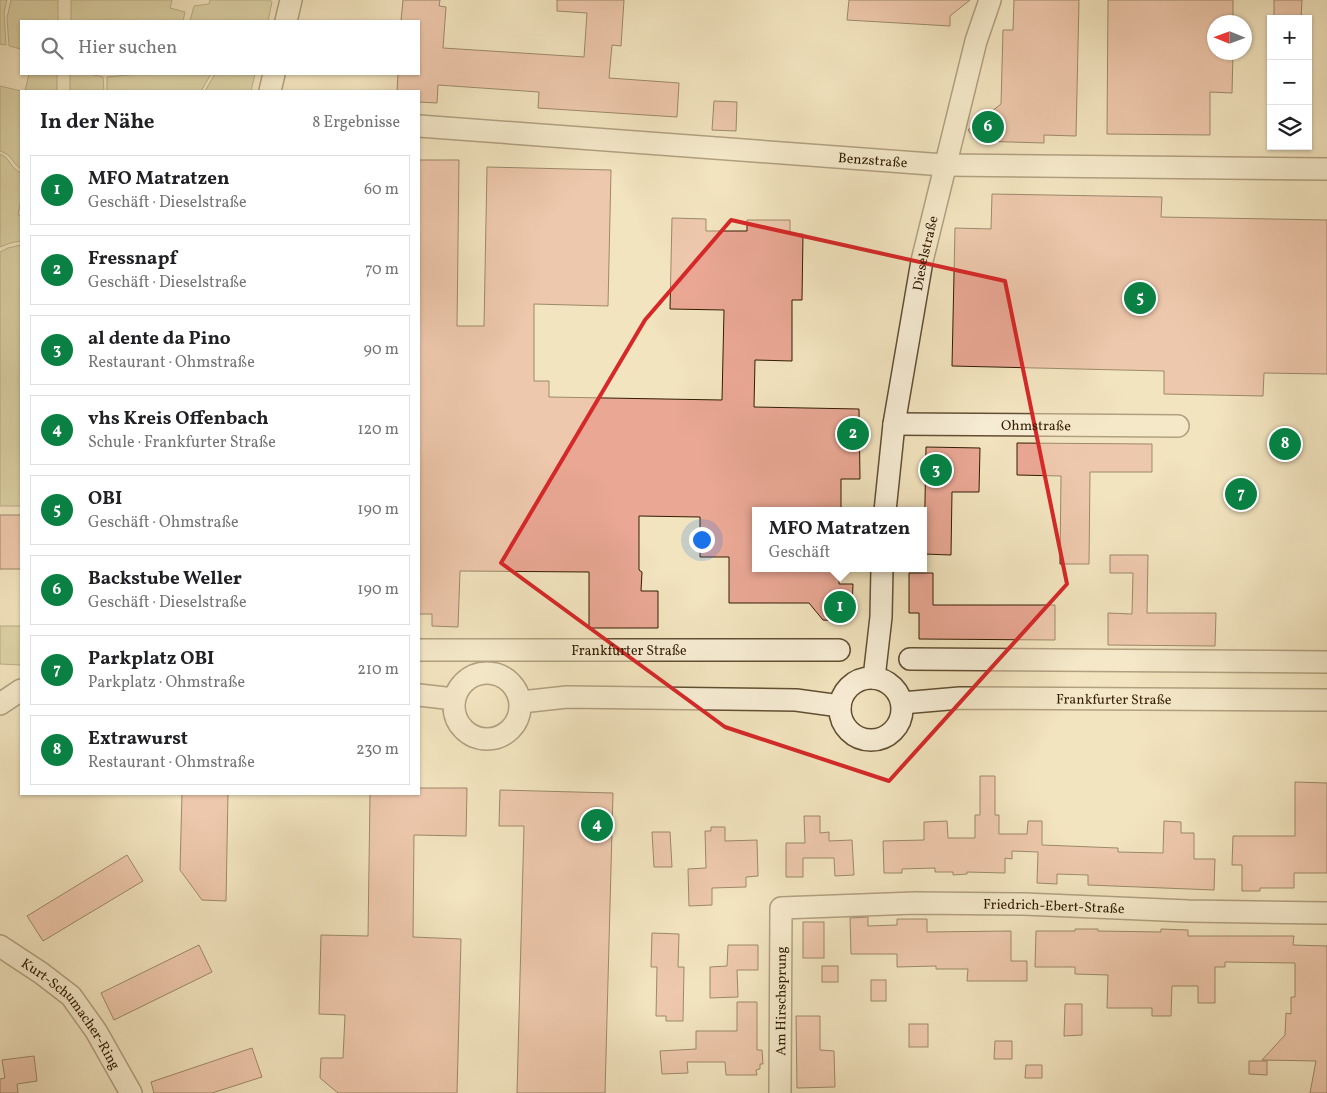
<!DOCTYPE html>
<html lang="de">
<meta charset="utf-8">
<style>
:root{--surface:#fff;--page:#f2f2f2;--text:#202124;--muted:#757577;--line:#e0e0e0;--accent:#0b8043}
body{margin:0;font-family:Vollkorn,serif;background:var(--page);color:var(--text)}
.controls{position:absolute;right:15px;top:15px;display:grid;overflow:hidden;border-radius:0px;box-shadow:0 1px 4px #0004}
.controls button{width:45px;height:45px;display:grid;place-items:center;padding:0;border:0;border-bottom:1px solid var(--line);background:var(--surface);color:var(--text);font:25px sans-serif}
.compass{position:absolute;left:1207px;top:15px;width:45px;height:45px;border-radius:50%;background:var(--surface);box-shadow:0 1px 4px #0004;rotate:271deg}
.you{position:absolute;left:701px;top:539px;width:18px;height:18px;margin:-12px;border:4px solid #fff;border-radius:50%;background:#1a73e8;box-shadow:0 0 0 8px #1a73e833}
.badge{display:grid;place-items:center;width:32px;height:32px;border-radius:50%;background:var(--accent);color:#fff;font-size:16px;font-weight:700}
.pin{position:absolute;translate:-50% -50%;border:2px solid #fff;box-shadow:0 1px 5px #0006}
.popup{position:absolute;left:752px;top:507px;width:175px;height:65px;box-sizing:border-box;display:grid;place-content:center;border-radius:0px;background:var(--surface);filter:drop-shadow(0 1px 4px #0005);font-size:16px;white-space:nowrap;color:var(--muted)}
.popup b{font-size:19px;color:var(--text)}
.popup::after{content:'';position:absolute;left:50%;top:100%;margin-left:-10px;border:10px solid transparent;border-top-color:var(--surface)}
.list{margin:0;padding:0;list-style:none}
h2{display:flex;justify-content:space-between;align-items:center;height:65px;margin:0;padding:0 20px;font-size:21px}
h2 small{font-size:16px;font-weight:400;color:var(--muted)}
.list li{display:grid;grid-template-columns:32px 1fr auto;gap:15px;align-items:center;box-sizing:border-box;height:70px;margin:0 10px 10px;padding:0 10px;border:1px solid var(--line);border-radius:0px}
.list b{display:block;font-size:19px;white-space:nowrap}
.list p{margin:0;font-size:16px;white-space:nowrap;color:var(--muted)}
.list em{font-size:16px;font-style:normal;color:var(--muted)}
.icon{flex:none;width:28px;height:28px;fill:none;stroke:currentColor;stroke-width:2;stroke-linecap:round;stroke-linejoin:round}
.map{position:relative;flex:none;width:1327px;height:1093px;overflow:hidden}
.search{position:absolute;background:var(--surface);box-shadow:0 1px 4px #0004;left:20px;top:20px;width:400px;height:55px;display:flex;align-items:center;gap:12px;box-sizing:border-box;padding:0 18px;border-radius:0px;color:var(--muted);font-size:19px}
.panel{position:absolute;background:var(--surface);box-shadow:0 1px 4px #0004;left:20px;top:90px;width:400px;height:705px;border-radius:0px}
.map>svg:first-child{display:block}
.green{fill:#c3c18c;stroke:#7a6e48}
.building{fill:#e9a794;stroke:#321c03}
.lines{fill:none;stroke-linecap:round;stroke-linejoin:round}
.minor-casing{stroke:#624e32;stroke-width:24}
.minor{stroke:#f7edd5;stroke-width:21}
.marked{fill:none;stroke:#d62828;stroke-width:4;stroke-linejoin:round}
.labels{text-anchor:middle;stroke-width:4;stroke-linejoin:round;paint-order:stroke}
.street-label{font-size:14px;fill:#321c03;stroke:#f7edd5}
</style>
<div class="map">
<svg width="1327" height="1093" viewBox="0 0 1327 1093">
<rect width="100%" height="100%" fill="#f2e4bf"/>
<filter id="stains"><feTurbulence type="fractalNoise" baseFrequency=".004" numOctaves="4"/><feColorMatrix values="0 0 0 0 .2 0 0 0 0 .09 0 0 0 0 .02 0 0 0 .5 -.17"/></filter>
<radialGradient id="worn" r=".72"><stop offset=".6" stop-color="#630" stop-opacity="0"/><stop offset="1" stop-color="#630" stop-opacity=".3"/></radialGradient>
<g class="green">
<path d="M 0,0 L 7,0 L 4,12 L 6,45 L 0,44 Z"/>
<path d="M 11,0 L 58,0 L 58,21 L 21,21 L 21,49 L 9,46 L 7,18 Z"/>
<path d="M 71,0 L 172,0 L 170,8 L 185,12 L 183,21 L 71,21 Z"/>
<path d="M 210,0 L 270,0 L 272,2 L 268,21 L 190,21 L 194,6 L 209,4 Z"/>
<path d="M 29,74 L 57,74 L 57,91 L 25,91 Z"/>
<path d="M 70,74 L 90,74 L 103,77 L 104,91 L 70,91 Z"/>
<path d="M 139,74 L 211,74 L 201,91 L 107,91 L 107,77 Z"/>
<path d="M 215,74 L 255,74 L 251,91 L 205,91 Z"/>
<path d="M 0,86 L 21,91 L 21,169 C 12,163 13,155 0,151 Z"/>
<path d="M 0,154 C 10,158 11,169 21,173 L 21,200 L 18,215 L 21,216 L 21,241 L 10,243 L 0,247 Z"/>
<path d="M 21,245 L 21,506 L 0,506 L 0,252 L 8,248 Z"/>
<path d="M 0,626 L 21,626 L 21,665 L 0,664 Z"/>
</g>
<g class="building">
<path d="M 403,0 L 440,0 L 439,6 L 446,7 L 443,48 L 584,57 L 587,13 L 557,11 L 557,0 L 624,0 L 621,46 L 612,45 L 609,78 L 679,83 L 677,117 L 538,108 L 539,92 L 438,85 L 437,103 L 419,102 L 419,91 L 397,91 L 398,74 L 419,74 L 419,21 L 401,21 Z"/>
<path d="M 849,0 L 970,0 L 950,16 L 950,26 L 847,20 Z"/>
<path d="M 1014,0 L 1079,0 L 1076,136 L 1044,135 L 1044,143 L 977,141 L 968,130 L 1001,104 L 1003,30 L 1013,30 Z"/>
<path d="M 1108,0 L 1233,0 L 1233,22 L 1214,22 L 1214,52 L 1233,52 L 1232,93 L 1210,92 L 1210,135 L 1107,134 Z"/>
<path d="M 1274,0 L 1302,0 L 1301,19 L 1274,19 Z"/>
<path d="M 714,101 L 737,102 L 736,131 L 712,130 Z"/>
<path d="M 419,160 L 459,160 L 457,326 L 484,326 L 487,167 L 611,170 L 608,306 L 534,304 L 534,381 L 549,381 L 549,397 L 722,400 L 724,310 L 670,309 L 672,218 L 706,219 L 706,231 L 747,231 L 747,220 L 790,220 L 790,234 L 803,234 L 802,300 L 792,300 L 792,361 L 755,360 L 754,407 L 859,409 L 860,479 L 841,479 L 841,511 L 756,511 L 756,568 L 840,568 L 839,584 L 853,584 L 852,609 L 840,621 L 823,620 L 809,603 L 729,603 L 729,557 L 700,557 L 700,517 L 639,516 L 639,570 L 642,572 L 641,591 L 658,591 L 658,628 L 589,628 L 589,572 L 460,571 L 458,627 L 432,626 L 432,614 L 419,614 Z"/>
<path d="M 992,194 L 1162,197 L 1161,217 L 1327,220 L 1327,374 L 1264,373 L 1263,396 L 1164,394 L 1164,371 L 952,366 L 955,228 L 991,229 Z"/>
<path d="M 1017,443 L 1152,444 L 1152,472 L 1090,472 L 1089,564 L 1060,564 L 1061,476 L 1017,475 Z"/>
<path d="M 926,447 L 980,448 L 979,492 L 952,492 L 951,555 L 924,554 Z"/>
<rect x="0" y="515" width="21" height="54"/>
<path d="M 1110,555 L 1148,555 L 1147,613 L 1216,613 L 1215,646 L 1108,645 L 1108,613 L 1132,614 L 1133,573 L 1110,573 Z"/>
<path d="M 909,573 L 933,573 L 933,605 L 1055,605 L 1055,640 L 919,639 L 919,613 L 909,613 Z"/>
<path d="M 980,776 L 995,776 L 995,815 L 999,815 L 999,834 L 1027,834 L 1028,821 L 1042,821 L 1042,845 L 1118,848 L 1118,852 L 1163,853 L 1164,821 L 1181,822 L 1181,833 L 1194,833 L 1194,859 L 1215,859 L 1214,890 L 1088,885 L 1088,875 L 1057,874 L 1057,884 L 1037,883 L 1038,852 L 1012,851 L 1012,859 L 1005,858 L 1005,873 L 967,872 L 967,874 L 953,875 L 953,872 L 935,872 L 935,868 L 902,869 L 902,873 L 884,873 L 883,841 L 924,840 L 924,822 L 947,821 L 948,838 L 975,838 L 975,815 L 980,815 Z"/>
<path d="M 1295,782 L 1327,783 L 1327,873 L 1294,873 L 1294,888 L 1260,888 L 1260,891 L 1242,891 L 1242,865 L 1232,865 L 1233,836 L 1295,836 Z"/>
<path d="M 419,788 L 467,788 L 466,836 L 414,835 L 413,937 L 461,939 L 457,1093 L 338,1093 L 320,1078 L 321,1058 L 343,1058 L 345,1015 L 319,1014 L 321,935 L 368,936 L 370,794 L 419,794 Z"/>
<path d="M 500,790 L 613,793 L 605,1093 L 517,1093 L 524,826 L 499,826 Z"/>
<path d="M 182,794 L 228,794 L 226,901 L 202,900 L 180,870 Z"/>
<path d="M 804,816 L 820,816 L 820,833 L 829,832 L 829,841 L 852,840 L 854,875 L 835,876 L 834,858 L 803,858 L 803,877 L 786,877 L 786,843 L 805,843 Z"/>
<path d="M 711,827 L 725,827 L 725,841 L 757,840 L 758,876 L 746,877 L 746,887 L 712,888 L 712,905 L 689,906 L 688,869 L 706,868 L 705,831 L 711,831 Z"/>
<path d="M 652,832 L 670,832 L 672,867 L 654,867 Z"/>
<path d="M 127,855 L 143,881 L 43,941 L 27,916 Z"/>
<path d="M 868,917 L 868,926 L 897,925 L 897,919 L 927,919 L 927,932 L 1011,931 L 1011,961 L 1027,961 L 1027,981 L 967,981 L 968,969 L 936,969 L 936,966 L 897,967 L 897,954 L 851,954 L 850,918 Z"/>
<rect x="803" y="922" width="21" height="36"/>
<path d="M 1075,929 L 1098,929 L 1098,931 L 1161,932 L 1161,929 L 1188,930 L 1188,936 L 1294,936 L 1293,945 L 1327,946 L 1327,1093 L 1310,1093 L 1316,1061 L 1262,1060 L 1285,1035 L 1286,1013 L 1291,1014 L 1291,997 L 1295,997 L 1295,963 L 1225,962 L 1225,967 L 1215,967 L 1215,1003 L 1198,1003 L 1198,986 L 1172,986 L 1171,1016 L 1152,1016 L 1152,1008 L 1107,1008 L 1108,975 L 1075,974 L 1075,967 L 1035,967 L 1036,931 L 1075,931 Z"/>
<path d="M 652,933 L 679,934 L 678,967 L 684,967 L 683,1021 L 666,1021 L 666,1016 L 656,1016 L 657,967 L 651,967 Z"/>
<path d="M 199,945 L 212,972 L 114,1020 L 101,993 Z"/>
<path d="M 728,945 L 758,945 L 758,970 L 737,970 L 738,997 L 710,998 L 710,967 L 727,966 Z"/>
<rect x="822" y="966" width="16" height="16"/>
<rect x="871" y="980" width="15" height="21"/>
<path d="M 737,1002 L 757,1002 L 757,1050 L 762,1050 L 763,1064 L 760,1064 L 760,1069 L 756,1070 L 757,1075 L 726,1075 L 725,1062 L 687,1062 L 688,1073 L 662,1074 L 660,1051 L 696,1049 L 696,1031 L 737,1031 Z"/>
<path d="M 1065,1004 L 1082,1004 L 1082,1035 L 1064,1036 Z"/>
<path d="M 796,1016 L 820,1016 L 820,1050 L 834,1051 L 835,1087 L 797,1088 Z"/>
<rect x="909" y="1024" width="19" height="23"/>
<path d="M 995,1041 L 1012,1041 L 1012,1059 L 994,1059 Z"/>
<path d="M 252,1048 L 262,1077 L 212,1093 L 154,1093 L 151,1082 Z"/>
<path d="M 34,1056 L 37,1081 L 17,1084 L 18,1093 L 0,1093 L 0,1079 L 5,1078 L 2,1060 Z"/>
<path d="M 1249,1061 L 1267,1061 L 1267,1075 L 1249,1074 Z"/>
<path d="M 1026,1065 L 1042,1065 L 1042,1078 L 1025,1078 Z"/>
</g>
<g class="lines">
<defs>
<g id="minor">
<path d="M 286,21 L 291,0"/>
<path d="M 270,91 L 274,74"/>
<path id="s1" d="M 419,126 L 944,165 L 1327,169"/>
<path id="s2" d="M 894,424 L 1178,426"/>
<path id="s3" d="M 885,511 L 894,424 L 922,261 L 976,41 L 990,0"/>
<path id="s4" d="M 419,650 L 839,650"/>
<path d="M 910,659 L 1327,662"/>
<circle cx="487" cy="706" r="33"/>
<circle cx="871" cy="709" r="31"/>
<path d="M 874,678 L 881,617 L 882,568"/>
<path d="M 419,695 L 454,699"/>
<path d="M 521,702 L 567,697 L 796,700 L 840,706"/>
<path id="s5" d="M 902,703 L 960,698 L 1327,700"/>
<path d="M 0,704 L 21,690"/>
<path id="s6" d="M 0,946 L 41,973 L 71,996 L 96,1031 L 131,1093"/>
<path id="s7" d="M 780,1093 L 781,908 L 915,903 L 1024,904 L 1188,911 L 1327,913"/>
</g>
</defs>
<use href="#minor" class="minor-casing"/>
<use href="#minor" class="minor"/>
</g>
<path d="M0 0H1327V1093H0ZM 731,220 L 1005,281 L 1067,584 L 889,781 L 725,727 L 501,563 L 645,320 Z" fill="#f2e4bf" fill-opacity=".55" fill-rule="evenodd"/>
<path class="marked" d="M 731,220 L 1005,281 L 1067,584 L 889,781 L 725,727 L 501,563 L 645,320 Z"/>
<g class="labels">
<g class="street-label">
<text dy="5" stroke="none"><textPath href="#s1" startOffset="455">Benzstraße</textPath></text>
<text dy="5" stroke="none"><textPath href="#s3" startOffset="261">Dieselstraße</textPath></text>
<text dy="5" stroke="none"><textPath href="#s2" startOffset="142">Ohmstraße</textPath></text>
<text dy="5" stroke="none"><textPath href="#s4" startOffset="210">Frankfurter Straße</textPath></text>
<text dy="5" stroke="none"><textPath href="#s5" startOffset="212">Frankfurter Straße</textPath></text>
<text dy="5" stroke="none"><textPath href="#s7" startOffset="458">Friedrich-Ebert-Straße</textPath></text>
<text dy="5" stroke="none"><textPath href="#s7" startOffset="92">Am Hirschsprung</textPath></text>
<text dy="5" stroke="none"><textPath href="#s6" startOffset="100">Kurt-Schumacher-Ring</textPath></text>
</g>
</g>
<rect width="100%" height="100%" filter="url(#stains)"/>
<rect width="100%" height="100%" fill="url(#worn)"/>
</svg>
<div class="controls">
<button>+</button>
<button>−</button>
<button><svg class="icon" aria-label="layers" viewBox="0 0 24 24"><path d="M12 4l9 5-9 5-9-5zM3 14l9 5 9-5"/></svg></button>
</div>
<svg class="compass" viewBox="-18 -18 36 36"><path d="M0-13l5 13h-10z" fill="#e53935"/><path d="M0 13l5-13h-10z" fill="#757577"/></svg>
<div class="you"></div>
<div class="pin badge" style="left:840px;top:607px">1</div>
<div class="popup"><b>MFO Matratzen</b>Geschäft</div>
<div class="pin badge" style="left:853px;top:434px">2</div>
<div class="pin badge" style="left:936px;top:470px">3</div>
<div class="pin badge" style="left:597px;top:825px">4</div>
<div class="pin badge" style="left:1140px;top:298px">5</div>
<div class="pin badge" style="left:988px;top:127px">6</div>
<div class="pin badge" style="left:1241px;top:494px">7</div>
<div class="pin badge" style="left:1285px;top:444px">8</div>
<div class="search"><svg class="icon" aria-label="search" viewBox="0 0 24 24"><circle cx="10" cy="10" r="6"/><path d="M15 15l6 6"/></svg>Hier suchen</div>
<section class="panel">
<h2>In der Nähe<small>8 Ergebnisse</small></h2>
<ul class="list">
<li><span class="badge">1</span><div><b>MFO Matratzen</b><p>Geschäft · Dieselstraße</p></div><em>60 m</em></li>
<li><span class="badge">2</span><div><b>Fressnapf</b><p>Geschäft · Dieselstraße</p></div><em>70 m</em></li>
<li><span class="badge">3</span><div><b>al dente da Pino</b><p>Restaurant · Ohmstraße</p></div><em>90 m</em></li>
<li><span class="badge">4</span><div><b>vhs Kreis Offenbach</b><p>Schule · Frankfurter Straße</p></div><em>120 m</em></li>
<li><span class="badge">5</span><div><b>OBI</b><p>Geschäft · Ohmstraße</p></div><em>190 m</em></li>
<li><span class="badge">6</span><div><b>Backstube Weller</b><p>Geschäft · Dieselstraße</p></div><em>190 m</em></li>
<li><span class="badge">7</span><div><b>Parkplatz OBI</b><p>Parkplatz · Ohmstraße</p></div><em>210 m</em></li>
<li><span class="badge">8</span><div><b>Extrawurst</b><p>Restaurant · Ohmstraße</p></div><em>230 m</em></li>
</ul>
</section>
</div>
